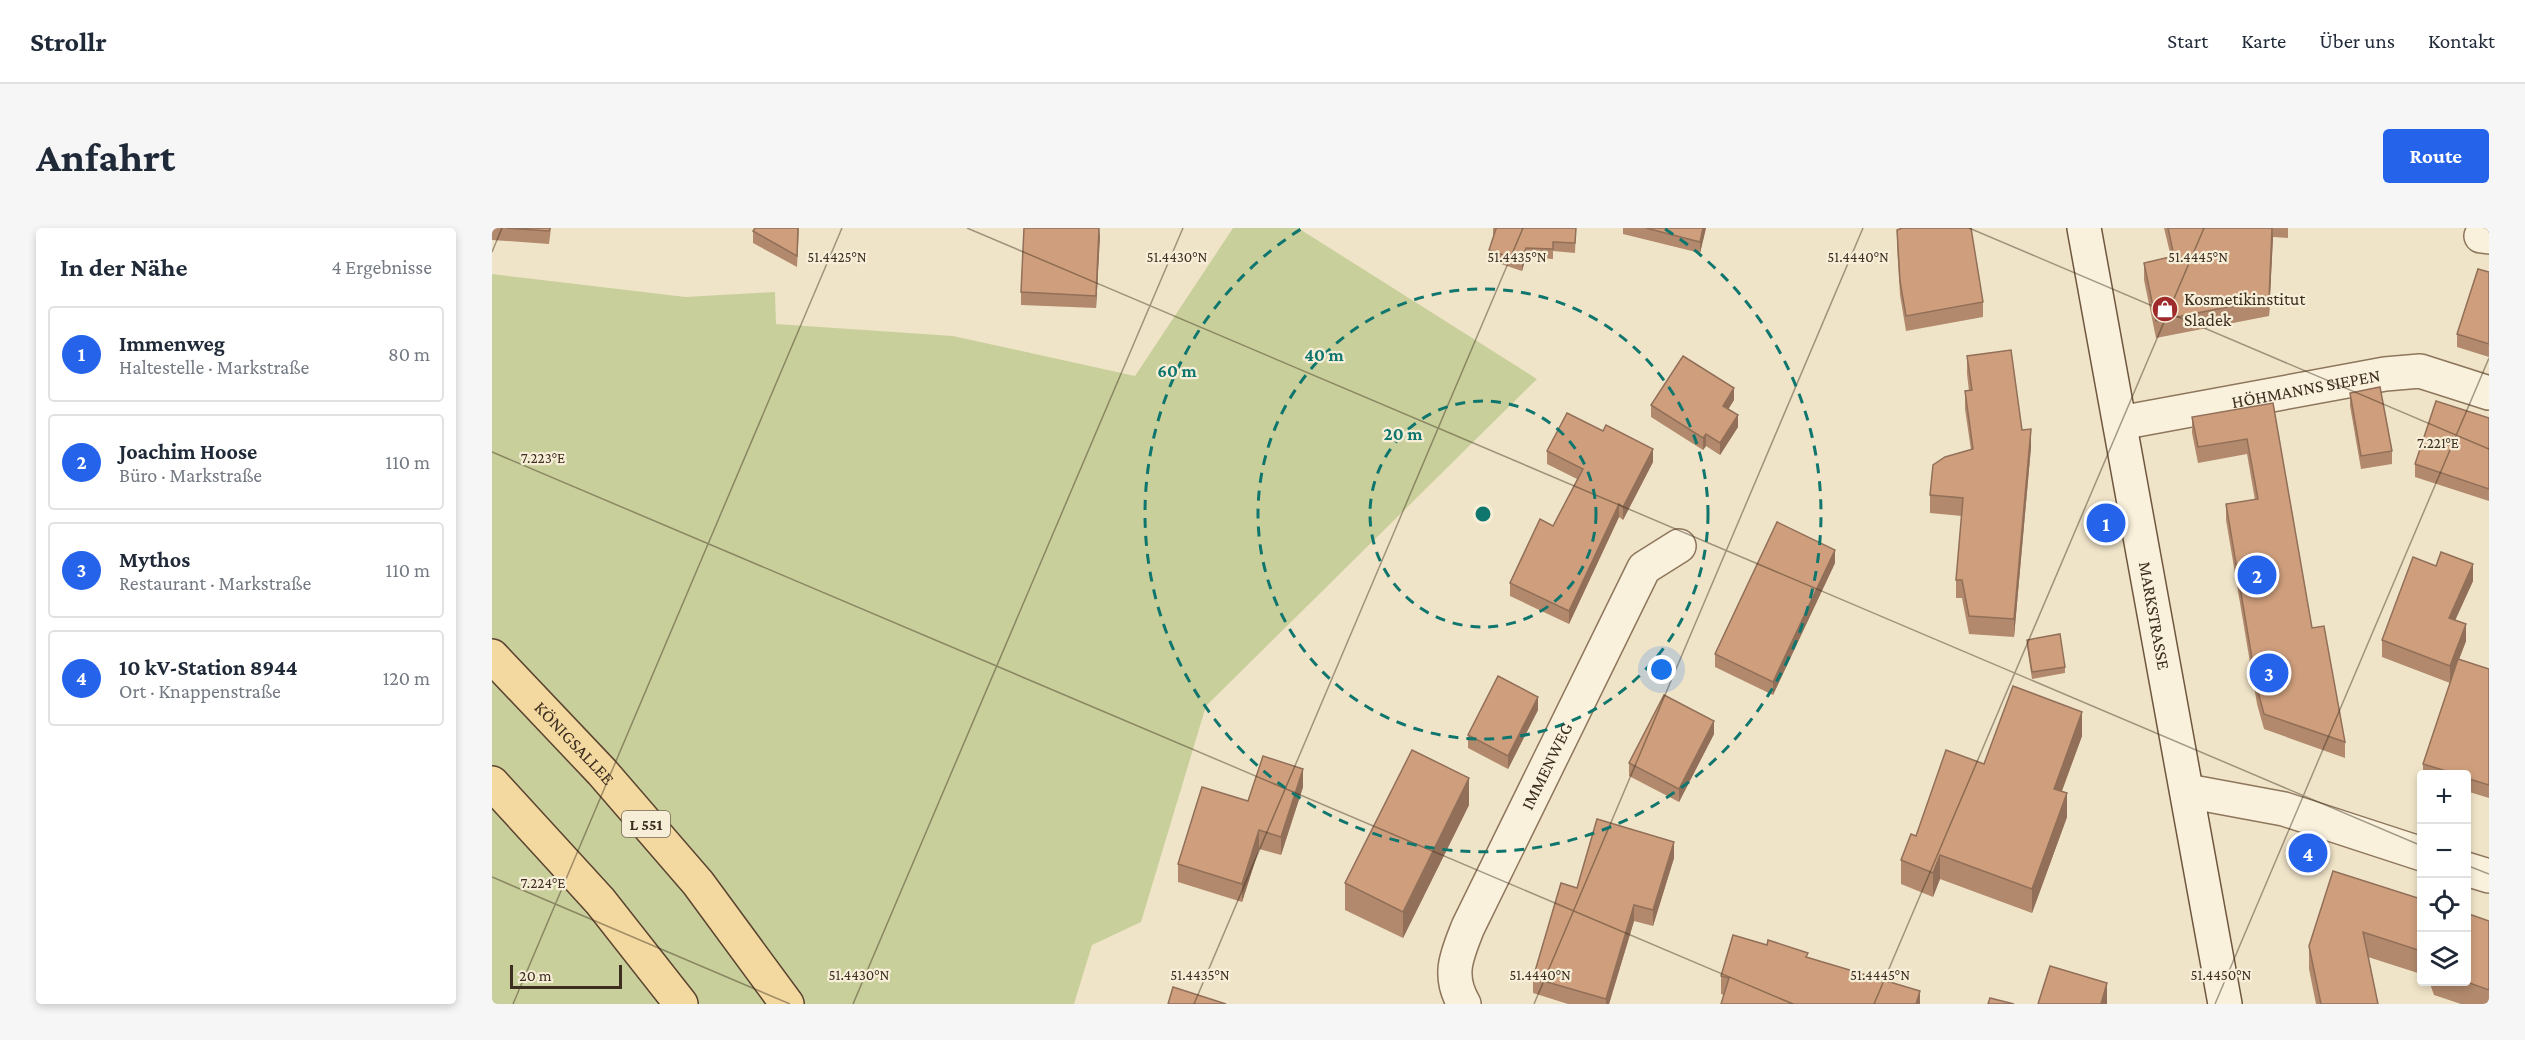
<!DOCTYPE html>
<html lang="de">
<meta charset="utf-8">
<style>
:root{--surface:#fff;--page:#f6f6f7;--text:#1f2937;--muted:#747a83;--line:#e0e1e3;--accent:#2563eb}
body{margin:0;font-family:"Crimson Pro",serif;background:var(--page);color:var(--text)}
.controls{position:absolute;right:18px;bottom:18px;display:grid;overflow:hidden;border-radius:6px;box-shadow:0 3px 9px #0003}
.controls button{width:54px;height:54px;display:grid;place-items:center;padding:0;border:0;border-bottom:2px solid var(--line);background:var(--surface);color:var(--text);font:30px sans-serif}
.scale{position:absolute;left:18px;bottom:15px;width:112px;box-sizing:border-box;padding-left:6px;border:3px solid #3d2e20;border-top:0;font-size:16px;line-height:21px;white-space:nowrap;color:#3d2e20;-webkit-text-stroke:4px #f7eed8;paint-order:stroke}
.you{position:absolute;left:1170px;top:442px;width:21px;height:21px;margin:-15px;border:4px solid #fff;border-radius:50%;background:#1a73e8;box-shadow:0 0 0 9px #1a73e833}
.badge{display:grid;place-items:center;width:39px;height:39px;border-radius:50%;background:var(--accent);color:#fff;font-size:20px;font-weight:700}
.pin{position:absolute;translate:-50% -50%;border:3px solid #fff;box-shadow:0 2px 6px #0006}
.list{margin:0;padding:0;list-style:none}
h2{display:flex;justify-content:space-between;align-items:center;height:78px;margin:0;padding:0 24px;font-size:26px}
h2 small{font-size:20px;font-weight:400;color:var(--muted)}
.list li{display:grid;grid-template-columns:39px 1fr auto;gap:18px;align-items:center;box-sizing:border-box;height:96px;margin:0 12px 12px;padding:0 12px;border:2px solid var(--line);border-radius:6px}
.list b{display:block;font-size:22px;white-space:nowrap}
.list p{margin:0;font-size:20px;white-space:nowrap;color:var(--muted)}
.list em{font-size:20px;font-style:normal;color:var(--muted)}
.icon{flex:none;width:33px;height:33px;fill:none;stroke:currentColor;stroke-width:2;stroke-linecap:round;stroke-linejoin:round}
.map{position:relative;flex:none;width:1997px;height:776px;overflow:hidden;border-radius:6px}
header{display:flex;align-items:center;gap:36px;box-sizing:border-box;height:84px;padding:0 30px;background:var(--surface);border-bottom:2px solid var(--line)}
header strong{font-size:28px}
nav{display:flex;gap:33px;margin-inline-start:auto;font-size:21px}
.intro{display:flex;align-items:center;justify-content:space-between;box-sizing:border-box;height:144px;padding:0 36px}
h1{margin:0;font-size:42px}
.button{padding:15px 27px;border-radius:6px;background:var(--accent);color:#fff;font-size:21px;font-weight:700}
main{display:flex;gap:36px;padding:0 36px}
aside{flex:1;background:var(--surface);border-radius:6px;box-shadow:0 3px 9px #0003}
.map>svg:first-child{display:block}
.green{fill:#c9cf9b}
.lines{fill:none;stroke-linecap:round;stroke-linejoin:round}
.street-casing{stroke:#8d765c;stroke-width:36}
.secondary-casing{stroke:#6f573f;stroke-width:36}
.primary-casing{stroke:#5b4430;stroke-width:36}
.street{stroke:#faf1dc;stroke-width:33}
.secondary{stroke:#faf1dc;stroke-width:33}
.primary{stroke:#f3d9a0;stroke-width:33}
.wall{fill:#b2896c}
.shaded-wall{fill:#916f58}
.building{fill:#cf9f7d;stroke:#916f58;stroke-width:1.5}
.ticks{fill:none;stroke:#3d2e20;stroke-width:1.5;stroke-opacity:0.45}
.ring{fill:none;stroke:#0f766e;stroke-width:3;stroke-dasharray:10 8}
.labels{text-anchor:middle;stroke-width:4.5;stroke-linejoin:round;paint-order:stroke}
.shield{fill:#f7eed8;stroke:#756857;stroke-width:1.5}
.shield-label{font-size:16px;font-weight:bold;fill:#3d2e20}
.poi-label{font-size:18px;fill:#3d2e20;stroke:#f7eed8;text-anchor:start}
.street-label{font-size:18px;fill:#3d2e20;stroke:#f7eed8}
.ticks-label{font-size:15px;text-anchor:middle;fill:#3d2e20;stroke:#f7eed8;stroke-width:4.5;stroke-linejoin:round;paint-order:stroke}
.centre{fill:#0f766e;stroke:#f7eed8;stroke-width:3}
.ring-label{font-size:18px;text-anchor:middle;font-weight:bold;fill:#0f766e;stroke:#f7eed8;stroke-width:4.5;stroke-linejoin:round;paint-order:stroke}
</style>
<header>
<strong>Strollr</strong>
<nav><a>Start</a><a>Karte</a><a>Über uns</a><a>Kontakt</a></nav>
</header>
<div class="intro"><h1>Anfahrt</h1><a class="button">Route</a></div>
<main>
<aside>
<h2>In der Nähe<small>4 Ergebnisse</small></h2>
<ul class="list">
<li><span class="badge">1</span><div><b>Immenweg</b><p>Haltestelle · Markstraße</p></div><em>80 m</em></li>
<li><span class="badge">2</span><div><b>Joachim Hoose</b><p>Büro · Markstraße</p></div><em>110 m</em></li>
<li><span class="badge">3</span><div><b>Mythos</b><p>Restaurant · Markstraße</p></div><em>110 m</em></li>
<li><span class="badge">4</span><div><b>10 kV-Station 8944</b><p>Ort · Knappenstraße</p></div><em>120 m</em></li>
</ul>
</aside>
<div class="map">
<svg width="1997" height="776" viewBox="0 0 1997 776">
<rect width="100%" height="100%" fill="#f0e4c8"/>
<path class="green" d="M 741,0 L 806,0 L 1045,151 L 714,478 L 649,694 L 600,717 L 582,776 L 0,776 L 0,46 L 194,69 L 283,64 L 284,96 L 461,108 L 643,148 Z"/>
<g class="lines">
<defs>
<g id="street">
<path d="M 1989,8 L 1997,9"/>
<path id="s1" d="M 1628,195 L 1893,146 L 1928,143 L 1997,165"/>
<path d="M 1695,563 L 1792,581 L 1930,626"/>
<path d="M 1974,641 L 1997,648"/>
<path id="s2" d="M 972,776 C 955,747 965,727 976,699 L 1152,340 L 1187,318"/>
</g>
<g id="secondary">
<path id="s3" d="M 1592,0 L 1733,776"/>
</g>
<g id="primary">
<path id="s4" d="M 0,428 L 110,544 L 206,655 L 295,776"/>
<path d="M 0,555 L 108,673 L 189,776"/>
</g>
</defs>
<use href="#street" class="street-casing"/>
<use href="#secondary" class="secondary-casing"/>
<use href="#primary" class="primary-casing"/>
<use href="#street" class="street"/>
<use href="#secondary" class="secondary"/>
<use href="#primary" class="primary"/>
</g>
<g class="wall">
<path d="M 0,0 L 59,0 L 57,16 L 0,12 Z"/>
<path d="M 307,0 L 305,39 L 261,15 L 261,3 Z"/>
<path d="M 1001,0 L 1084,0 L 1083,25 L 1061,23 L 1061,31 L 1034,29 L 1030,43 L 997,32 L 997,22 L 1001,9 Z"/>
<path d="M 1131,0 L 1214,0 L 1208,25 L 1131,6 Z"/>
<path d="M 1672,0 L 1796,0 L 1796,10 L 1781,9 L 1777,88 L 1664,110 L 1652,52 L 1652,35 L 1679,29 Z"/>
<path d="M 1405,2 L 1491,74 L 1491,89 L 1414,103 L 1408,67 L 1405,17 Z"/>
<path d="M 608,8 L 604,80 L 529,77 L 529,64 Z"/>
<path d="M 1997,44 L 1997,129 L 1965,119 L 1965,106 Z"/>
<path d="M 1475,128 L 1530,202 L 1539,219 L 1522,409 L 1477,406 L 1470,370 L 1464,370 L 1464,352 L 1470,288 L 1438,285 L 1438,267 L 1479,222 L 1473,181 L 1473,163 L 1477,163 L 1475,146 Z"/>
<path d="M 1858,165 L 1900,223 L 1900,236 L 1869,241 L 1858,178 Z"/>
<path d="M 1242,172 L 1236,181 L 1246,199 L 1228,227 L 1214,218 L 1211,222 L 1159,189 L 1159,177 Z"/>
<path d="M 1781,175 L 1820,400 L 1853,514 L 1853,530 L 1772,501 L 1765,476 L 1734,292 L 1734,276 L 1763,272 L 1755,226 L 1706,235 L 1700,205 L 1700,189 Z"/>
<path d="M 1997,190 L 1997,273 L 1923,249 L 1923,236 Z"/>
<path d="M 1055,223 L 1161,234 L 1131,292 L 1127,289 L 1077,396 L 1018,368 L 1018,355 L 1061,298 L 1085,251 L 1055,236 Z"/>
<path d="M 1343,335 L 1281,467 L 1223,439 L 1223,426 Z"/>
<path d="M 1981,353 L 1963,392 L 1974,413 L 1967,431 L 1997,441 L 1997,570 L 1974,563 L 1974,546 L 1931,546 L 1931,536 L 1958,455 L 1890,429 L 1890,412 Z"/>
<path d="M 1535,412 L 1573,439 L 1573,445 L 1540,451 L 1535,419 Z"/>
<path d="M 1046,482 L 1016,541 L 976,520 L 976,507 Z"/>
<path d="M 1222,506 L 1187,574 L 1137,548 L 1137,535 Z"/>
<path d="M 1590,508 L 1570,563 L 1575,589 L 1540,685 L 1448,651 L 1441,669 L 1409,656 L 1409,632 L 1492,536 Z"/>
<path d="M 811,559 L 789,627 L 767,621 L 750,674 L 686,654 L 686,636 L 756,573 Z"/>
<path d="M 977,577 L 911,710 L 853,682 L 853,655 Z"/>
<path d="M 1182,630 L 1161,698 L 1142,693 L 1117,776 L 1076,776 L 1041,765 L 1041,750 L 1085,660 Z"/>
<path d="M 1929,671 L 1929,746 L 1876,729 L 1886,776 L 1824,776 L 1817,741 L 1817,718 Z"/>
<path d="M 1997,693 L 1997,776 L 1969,776 L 1942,767 L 1937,753 L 1974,753 Z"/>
<path d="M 1316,730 L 1428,776 L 1232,767 L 1229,766 L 1229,748 Z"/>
</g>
<g class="shaded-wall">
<path d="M 607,0 L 608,8 L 604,80 L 604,68 Z"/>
<path d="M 1211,0 L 1214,0 L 1208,25 L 1208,14 Z"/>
<path d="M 1780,0 L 1781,9 L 1777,88 L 1777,71 Z"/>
<path d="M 1034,20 L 1034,29 L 1030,43 L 1030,33 Z"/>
<path d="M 1242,160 L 1242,172 L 1231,190 L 1231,178 Z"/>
<path d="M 1246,187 L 1246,199 L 1228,227 L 1228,215 Z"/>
<path d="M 1539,201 L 1539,219 L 1522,409 L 1522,391 Z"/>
<path d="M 1214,206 L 1214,218 L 1211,222 L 1211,210 Z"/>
<path d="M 1161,221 L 1161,234 L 1131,292 L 1131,279 Z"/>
<path d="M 1127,276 L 1127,289 L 1077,396 L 1077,383 Z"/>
<path d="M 1343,322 L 1343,335 L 1281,467 L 1281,454 Z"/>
<path d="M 1981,336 L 1981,353 L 1957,406 L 1957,390 Z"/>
<path d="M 1974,396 L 1974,413 L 1958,455 L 1958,438 Z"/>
<path d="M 1046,469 L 1046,482 L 1016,541 L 1016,528 Z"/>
<path d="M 1590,484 L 1590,508 L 1562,584 L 1562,561 Z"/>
<path d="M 1222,493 L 1222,506 L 1187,574 L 1187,561 Z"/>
<path d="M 811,541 L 811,559 L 789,627 L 789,609 Z"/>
<path d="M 977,550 L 977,577 L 911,710 L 911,684 Z"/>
<path d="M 1575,565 L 1575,589 L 1540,685 L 1540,661 Z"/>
<path d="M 767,602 L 767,621 L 750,674 L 750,656 Z"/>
<path d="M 1182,614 L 1182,630 L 1161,698 L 1161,682 Z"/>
<path d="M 1448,627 L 1448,651 L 1441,669 L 1441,645 Z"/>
<path d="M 1142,677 L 1142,693 L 1117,776 L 1114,776 L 1114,771 Z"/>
<path d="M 1615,755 L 1615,776 L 1609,776 Z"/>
<path d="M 1428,763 L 1428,776 L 1424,776 Z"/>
</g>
<g class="building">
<path d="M 14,0 L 58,0 L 57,3 Z"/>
<path d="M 263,0 L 306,0 L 305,28 L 261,3 Z"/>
<path d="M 532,0 L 607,0 L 604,68 L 529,64 Z"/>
<path d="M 1003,0 L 1084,0 L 1083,15 L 1061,14 L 1061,21 L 1034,20 L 1030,33 L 997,22 L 1004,1 Z"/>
<path d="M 1154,0 L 1211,0 L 1208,14 Z"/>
<path d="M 1410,0 L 1479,0 L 1491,74 L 1414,88 L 1408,53 L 1405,2 Z"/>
<path d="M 1676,0 L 1780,0 L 1777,71 L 1664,93 L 1652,35 L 1682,28 Z"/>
<path d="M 1986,41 L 1997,44 L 1997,116 L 1965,106 Z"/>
<path d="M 1519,122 L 1530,202 L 1539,201 L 1522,391 L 1477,388 L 1470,352 L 1464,352 L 1471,270 L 1438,267 L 1441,237 L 1453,229 L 1481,221 L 1473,163 L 1480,162 L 1475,128 Z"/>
<path d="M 1191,128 L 1242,160 L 1231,178 L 1246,187 L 1228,215 L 1214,206 L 1211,210 L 1159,177 Z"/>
<path d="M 1888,159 L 1900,223 L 1869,228 L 1858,165 Z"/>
<path d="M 1944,173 L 1997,190 L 1997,261 L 1923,236 Z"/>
<path d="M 1781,175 L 1820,400 L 1832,398 L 1853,514 L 1772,486 L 1765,460 L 1734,276 L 1766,271 L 1755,211 L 1706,219 L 1700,189 Z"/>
<path d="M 1075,185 L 1111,203 L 1114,197 L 1161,221 L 1131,279 L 1127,276 L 1077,383 L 1018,355 L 1048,291 L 1061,298 L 1091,241 L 1055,223 Z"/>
<path d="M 1285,294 L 1343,322 L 1281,454 L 1223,426 Z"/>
<path d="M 1949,324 L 1981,336 L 1957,390 L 1974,396 L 1958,438 L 1890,412 L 1921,329 L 1944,338 Z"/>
<path d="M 1568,406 L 1573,439 L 1540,444 L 1535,412 Z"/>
<path d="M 1966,431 L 1997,441 L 1997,557 L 1974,550 L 1974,546 L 1964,546 L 1931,536 Z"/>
<path d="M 1006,448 L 1046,469 L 1016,528 L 976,507 Z"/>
<path d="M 1521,458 L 1590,484 L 1562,561 L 1575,565 L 1540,661 L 1448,627 L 1441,645 L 1409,632 L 1419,606 L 1424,608 L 1454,522 L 1492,536 Z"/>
<path d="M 1172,467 L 1222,493 L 1187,561 L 1137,535 Z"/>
<path d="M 920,522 L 977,550 L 911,684 L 853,655 Z"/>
<path d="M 771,528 L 811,541 L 789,609 L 767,602 L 750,656 L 686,636 L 710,559 L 756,573 Z"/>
<path d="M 1105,591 L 1182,614 L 1161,682 L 1142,677 L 1114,771 L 1041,750 L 1069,655 L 1085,660 Z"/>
<path d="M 1841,643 L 1929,671 L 1929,723 L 1871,704 L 1886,776 L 1829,776 L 1817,718 Z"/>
<path d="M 1974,685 L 1997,693 L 1997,762 L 1972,753 L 1974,753 Z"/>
<path d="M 1241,707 L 1275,717 L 1276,712 L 1316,725 L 1314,729 L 1428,763 L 1424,776 L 1229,776 L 1237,750 L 1229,748 Z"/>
<path d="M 1558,738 L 1615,755 L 1609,776 L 1546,776 Z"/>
<path d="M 681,759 L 734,776 L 676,776 Z"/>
<path d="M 1498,770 L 1522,776 L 1496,776 Z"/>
</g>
<path class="ticks" d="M 475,0 L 1930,618M 1477,0 L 1997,221M 0,24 L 10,0M 0,224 L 1301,776M 1974,637 L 1997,646M 0,649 L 298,776M 21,776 L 350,0M 361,776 L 691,0M 702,776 L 1031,0M 1042,776 L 1371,0M 1382,776 L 1712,0M 1723,776 L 1997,130"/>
<g class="ring">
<circle cx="991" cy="286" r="113"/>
<circle cx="991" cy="286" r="225"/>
<path d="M1173 1A338 338 0 1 1 809 1"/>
</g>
<defs>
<symbol id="shop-disc" viewBox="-11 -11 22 22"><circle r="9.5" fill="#9e2a2b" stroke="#f7eed8"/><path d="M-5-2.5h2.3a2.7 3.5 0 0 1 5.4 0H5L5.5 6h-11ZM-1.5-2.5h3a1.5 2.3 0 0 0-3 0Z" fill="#fff"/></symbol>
</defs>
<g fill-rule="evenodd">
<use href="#shop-disc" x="1658" y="66" width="30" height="30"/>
</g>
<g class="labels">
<rect class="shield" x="130" y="583" width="48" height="26" rx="4.5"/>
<g class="shield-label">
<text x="154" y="602">L 551</text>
</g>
<g class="poi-label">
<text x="1692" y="77">Kosmetikinstitut<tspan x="1692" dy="21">Sladek</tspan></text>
</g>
<g class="street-label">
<text dy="6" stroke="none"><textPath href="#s1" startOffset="189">HÖHMANNS SIEPEN</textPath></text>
<text dy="6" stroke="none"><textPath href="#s3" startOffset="394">MARKSTRASSE</textPath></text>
<text dy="6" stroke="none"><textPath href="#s4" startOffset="120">KÖNIGSALLEE</textPath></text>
<text dy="6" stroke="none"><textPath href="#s2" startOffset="260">IMMENWEG</textPath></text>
</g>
</g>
<g class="ticks-label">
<text x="345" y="34">51.4425°N</text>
<text x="685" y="34">51.4430°N</text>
<text x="1025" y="34">51.4435°N</text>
<text x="1366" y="34">51.4440°N</text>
<text x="1706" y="34">51.4445°N</text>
<text x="1946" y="220">7.221°E</text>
<text x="51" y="235">7.223°E</text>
<text x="51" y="660">7.224°E</text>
<text x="367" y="752">51.4430°N</text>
<text x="708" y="752">51.4435°N</text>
<text x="1048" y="752">51.4440°N</text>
<text x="1388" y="752">51.4445°N</text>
<text x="1729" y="752">51.4450°N</text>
</g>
<circle cx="991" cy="286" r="9" class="centre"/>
<g class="ring-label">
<text x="832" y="133">40 m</text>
<text x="685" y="149">60 m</text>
<text x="911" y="212">20 m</text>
</g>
</svg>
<div class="controls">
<button>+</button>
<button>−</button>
<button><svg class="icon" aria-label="locate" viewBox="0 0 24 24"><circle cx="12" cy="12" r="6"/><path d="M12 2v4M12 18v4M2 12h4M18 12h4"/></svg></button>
<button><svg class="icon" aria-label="layers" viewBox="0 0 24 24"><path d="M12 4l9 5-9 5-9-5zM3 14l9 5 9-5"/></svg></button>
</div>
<div class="scale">20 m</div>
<div class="you"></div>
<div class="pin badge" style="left:1614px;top:295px">1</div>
<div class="pin badge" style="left:1765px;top:347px">2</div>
<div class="pin badge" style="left:1777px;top:445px">3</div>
<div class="pin badge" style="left:1816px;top:625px">4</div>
</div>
</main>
